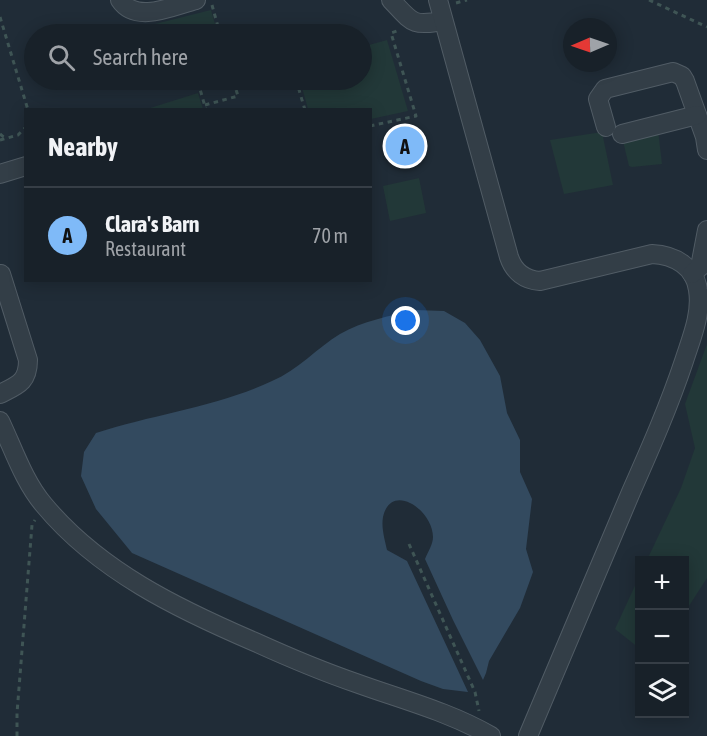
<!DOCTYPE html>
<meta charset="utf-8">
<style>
:root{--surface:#182129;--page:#252e35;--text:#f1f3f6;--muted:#9fa3a8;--line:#363e46;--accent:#7fbaf8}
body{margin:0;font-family:"Asap Condensed",sans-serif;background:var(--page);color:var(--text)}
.controls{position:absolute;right:18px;bottom:18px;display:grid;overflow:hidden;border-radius:0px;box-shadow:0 3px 15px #0003}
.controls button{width:54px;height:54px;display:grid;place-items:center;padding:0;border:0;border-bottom:2px solid var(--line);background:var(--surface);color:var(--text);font:30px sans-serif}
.compass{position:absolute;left:563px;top:18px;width:54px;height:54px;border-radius:50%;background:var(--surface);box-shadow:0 3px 15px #0003;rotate:268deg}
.you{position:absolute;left:406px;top:321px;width:21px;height:21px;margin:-15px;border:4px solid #fff;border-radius:50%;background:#1a73e8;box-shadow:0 0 0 9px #1a73e833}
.badge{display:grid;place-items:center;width:39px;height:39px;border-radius:50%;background:var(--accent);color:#111;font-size:20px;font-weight:700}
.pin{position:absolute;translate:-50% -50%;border:3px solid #fff;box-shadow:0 2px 6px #0006}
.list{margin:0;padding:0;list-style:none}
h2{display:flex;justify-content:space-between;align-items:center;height:78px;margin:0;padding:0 24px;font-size:26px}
h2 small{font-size:20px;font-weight:400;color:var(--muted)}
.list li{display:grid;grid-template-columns:39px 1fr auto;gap:18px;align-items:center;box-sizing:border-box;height:96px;padding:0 24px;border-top:2px solid var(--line)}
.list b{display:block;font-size:22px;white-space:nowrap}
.list p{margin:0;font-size:20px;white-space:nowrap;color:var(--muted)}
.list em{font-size:20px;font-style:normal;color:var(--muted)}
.icon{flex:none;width:33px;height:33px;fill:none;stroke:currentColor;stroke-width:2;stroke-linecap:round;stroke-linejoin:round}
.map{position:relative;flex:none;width:707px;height:736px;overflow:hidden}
.search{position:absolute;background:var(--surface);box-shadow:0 3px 15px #0003;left:24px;top:24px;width:348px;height:66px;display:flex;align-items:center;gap:15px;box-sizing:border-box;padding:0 21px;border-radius:33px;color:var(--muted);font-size:22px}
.panel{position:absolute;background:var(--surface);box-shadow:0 3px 15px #0003;left:24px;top:108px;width:348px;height:174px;border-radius:0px}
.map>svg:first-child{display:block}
.green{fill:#223838}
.water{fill:#334a5f}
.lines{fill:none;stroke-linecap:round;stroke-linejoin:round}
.minor-casing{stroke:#515c65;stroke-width:20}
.path{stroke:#3f5555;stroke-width:3;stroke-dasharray:4.5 4.5;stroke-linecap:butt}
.minor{stroke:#333e47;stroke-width:18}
</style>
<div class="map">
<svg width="707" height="736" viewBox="0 0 707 736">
<rect width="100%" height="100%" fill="#202c37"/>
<g class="green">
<path d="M 211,10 L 218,34 L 128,34 L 127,31 Z"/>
<path d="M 387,40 L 408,111 L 371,119 L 370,110 L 308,109 L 301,84 L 312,80 L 362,80 L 362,47 Z"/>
<path d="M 198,93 L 203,109 L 147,109 Z"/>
<path d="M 658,130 L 662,164 L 632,167 L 629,166 L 623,141 Z"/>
<path d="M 602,132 L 613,185 L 564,194 L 550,140 Z"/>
<path d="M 419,178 L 426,213 L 390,221 L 383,186 Z"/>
<path d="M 707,344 L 707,578 L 685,612 L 684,560 L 647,560 L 681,488 L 695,448 L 685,404 Z"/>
<path d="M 639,577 L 639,648 L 615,629 Z"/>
</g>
<path class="water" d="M 415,310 L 444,311 L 465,323 L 480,340 L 500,376 L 507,413 L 520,440 L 520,472 L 532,499 L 526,549 L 533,572 L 520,608 L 489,661 L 486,673 L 483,680 L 453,620 L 425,559 C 428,552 433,544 433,537 C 433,510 391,481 383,517 C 381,528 385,540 387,550 L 407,561 L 468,692 L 443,689 L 421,681 L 132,553 L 96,509 L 81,476 L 84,452 L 96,433 C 154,414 217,407 272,381 C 298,370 317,348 340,334 C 363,321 389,316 415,310 Z"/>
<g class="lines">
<defs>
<g id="minor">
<path d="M 120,0 C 136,24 173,6 196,0"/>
<path d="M 391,0 C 413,23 411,26 443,21"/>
<path d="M 438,0 L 509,257 C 514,272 525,280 540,281 L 652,254 C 675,255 695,267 698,290 C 702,314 691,339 684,361 C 669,406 650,449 631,492 C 597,574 562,655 528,736"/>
<path d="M 606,127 L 598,99 L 605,89 L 673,72 L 682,76 L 685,81 L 705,137 L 707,150"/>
<path d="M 622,134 L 697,115"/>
<path d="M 0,174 L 26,166"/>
<path d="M 692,274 L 700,267 L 707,230"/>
<path d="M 0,394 C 18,385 28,382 28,360 L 1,274"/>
<path d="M 0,421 C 13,448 24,482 44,505 C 99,571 178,609 255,642 C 288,657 321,671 356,683 C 400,699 450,712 491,736"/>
</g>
</defs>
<use href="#minor" class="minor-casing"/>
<g class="path">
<path d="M 649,0 L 707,27"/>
<path d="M 456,3 L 467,0"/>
<path d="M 212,5 L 220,34"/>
<path d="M 0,17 L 28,110"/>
<path d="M 198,82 L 206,110"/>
<path d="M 205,105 L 238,96 L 233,80"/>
<path d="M 305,110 L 297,83 L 307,80"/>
<path d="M 370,126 L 416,116 L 391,33 L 400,30"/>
<path d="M 0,134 L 5,138"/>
<path d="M 0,140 L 18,135 L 26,127"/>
<path d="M 409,544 L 475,692 L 479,711"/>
<path d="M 17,736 L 17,713 L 32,525 L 35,520"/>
</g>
<use href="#minor" class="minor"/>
</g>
</svg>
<div class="controls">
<button>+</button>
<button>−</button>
<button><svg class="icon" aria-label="layers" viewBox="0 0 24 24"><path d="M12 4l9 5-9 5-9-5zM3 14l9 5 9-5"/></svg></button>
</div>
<svg class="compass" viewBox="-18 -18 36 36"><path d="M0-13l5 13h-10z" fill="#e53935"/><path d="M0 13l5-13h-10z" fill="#9fa3a8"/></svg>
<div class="you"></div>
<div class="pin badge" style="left:405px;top:146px">A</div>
<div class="search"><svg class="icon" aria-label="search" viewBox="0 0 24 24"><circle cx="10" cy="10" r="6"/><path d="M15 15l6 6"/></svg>Search here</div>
<section class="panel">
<h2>Nearby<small></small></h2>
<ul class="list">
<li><span class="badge">A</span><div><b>Clara's Barn</b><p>Restaurant</p></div><em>70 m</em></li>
</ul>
</section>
</div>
